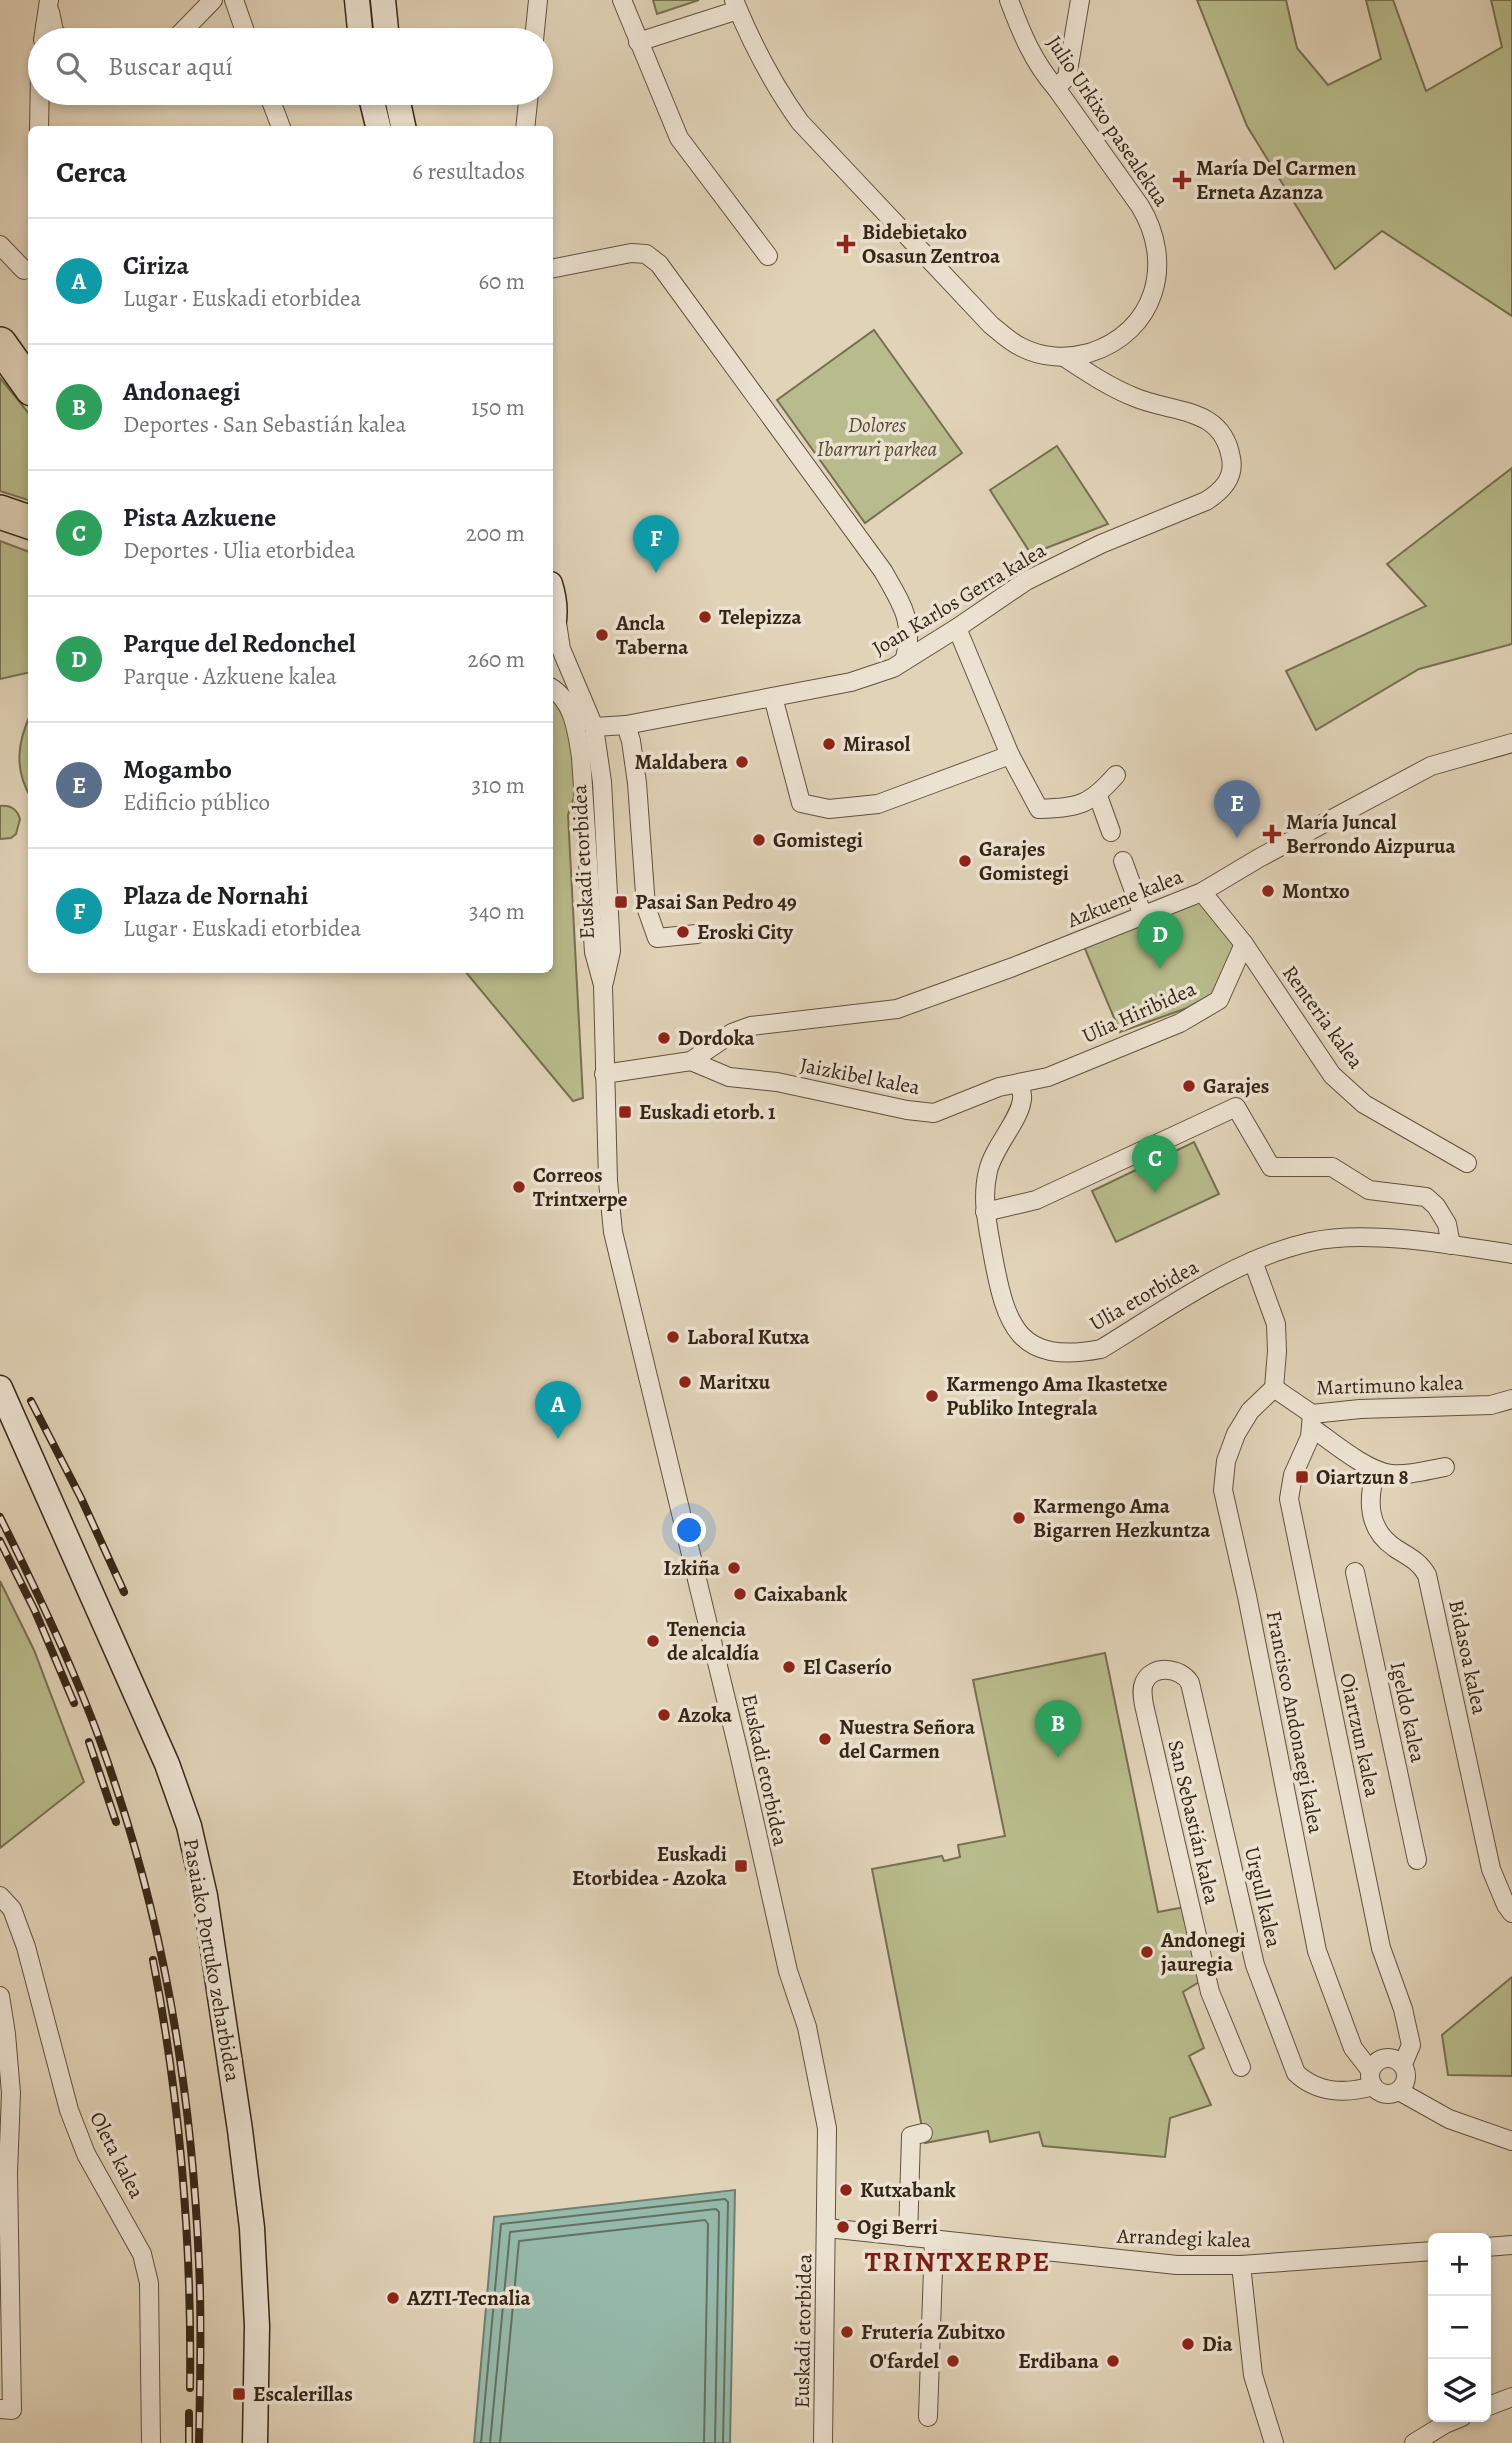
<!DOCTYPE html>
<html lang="es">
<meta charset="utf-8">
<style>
:root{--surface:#fff;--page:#f2f2f2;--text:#202124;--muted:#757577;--line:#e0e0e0;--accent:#8f2418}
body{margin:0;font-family:Alegreya,serif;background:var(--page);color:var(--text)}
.controls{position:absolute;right:21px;bottom:21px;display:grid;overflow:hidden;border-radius:10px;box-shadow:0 4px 10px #0003}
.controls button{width:63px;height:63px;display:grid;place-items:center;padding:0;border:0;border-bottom:2px solid var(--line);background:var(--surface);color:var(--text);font:35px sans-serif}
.you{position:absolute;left:690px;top:1531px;width:24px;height:24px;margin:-18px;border:5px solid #fff;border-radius:50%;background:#1a73e8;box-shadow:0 0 0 10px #1a73e833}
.badge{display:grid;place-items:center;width:46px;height:46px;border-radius:50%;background:var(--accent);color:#fff;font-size:23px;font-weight:700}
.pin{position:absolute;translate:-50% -58px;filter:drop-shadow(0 2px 4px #0008)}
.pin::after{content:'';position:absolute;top:37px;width:24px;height:21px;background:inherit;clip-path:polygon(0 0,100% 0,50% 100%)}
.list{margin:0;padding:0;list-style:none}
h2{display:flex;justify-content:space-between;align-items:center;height:91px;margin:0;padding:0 28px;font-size:30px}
h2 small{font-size:23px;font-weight:400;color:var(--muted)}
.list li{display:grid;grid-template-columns:46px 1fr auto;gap:21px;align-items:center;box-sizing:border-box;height:126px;padding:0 28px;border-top:2px solid var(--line)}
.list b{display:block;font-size:26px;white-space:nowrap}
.list p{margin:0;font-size:23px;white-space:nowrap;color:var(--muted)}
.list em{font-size:23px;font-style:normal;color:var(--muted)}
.icon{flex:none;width:38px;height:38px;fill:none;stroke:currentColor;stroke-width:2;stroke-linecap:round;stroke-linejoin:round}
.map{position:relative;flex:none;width:1512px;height:2443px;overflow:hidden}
.search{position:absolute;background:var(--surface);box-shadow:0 4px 10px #0003;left:28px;top:28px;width:525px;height:77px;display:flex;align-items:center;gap:18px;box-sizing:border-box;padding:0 24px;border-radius:38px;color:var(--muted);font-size:26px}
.panel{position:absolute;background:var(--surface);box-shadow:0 4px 10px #0003;left:28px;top:126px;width:525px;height:847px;border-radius:10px}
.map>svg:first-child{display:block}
.green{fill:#b8bb8b;stroke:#777050;stroke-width:2}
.water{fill:#95b9aa;stroke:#6f7e6f;stroke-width:2}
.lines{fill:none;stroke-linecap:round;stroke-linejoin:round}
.shore{stroke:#667060;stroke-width:2}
.street-casing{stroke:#61513e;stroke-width:20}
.secondary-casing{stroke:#362616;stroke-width:27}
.highway-casing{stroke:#362616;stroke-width:36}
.street{stroke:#ece2d1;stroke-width:18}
.secondary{stroke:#ece2d1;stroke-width:24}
.highway{stroke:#e1d3b8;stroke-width:33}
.rail-casing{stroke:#362616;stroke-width:8}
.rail{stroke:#ece2d1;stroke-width:5;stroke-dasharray:16;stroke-linecap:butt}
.poi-dot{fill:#8f2418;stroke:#ece2d1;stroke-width:2.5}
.labels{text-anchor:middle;stroke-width:7;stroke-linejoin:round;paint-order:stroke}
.street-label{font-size:21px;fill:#362616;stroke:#ece2d1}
.poi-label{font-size:21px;font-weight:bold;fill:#362616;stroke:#ece2d1;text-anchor:start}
.park-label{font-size:21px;font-style:italic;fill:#564b33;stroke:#ece2d1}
.district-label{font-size:28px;font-weight:bold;letter-spacing:2px;fill:#7a1f14;stroke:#ece2d1}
</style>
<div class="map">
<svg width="1512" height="2443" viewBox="0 0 1512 2443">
<rect width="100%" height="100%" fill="#e1d3b8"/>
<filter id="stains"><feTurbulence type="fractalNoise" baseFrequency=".00286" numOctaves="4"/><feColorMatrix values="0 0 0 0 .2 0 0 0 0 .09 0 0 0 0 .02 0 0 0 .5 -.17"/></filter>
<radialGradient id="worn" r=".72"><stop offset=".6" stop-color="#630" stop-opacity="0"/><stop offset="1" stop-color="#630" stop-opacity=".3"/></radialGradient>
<g class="green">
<path d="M 653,0 L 699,0 L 657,14 Z"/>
<path d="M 1197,0 L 1286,0 L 1297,48 L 1328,85 L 1381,59 L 1366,0 L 1393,0 L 1426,91 L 1502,47 L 1491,0 L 1512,0 L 1512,316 L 1382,231 L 1335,269 L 1247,126 Z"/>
<path d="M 874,330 L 962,453 L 865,523 L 777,400 Z"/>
<path d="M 0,378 L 31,416 L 31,501 L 0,491 Z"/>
<path d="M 1057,446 L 1108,524 L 1031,554 L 990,490 Z"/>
<path d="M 1512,468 L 1512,644 L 1419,669 L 1316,730 L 1286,671 L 1426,606 L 1387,564 Z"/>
<path d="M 0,541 L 32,553 L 31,672 L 0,679 Z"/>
<path d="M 550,698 L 556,702 L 567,718 L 577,788 L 568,815 L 583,1098 L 573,1101 L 464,970 L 550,970 Z"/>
<path d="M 31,713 L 31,798 C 14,769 17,743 31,713 Z"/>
<path d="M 0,806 C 10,805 17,809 20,819 L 16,834 L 11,838 L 0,839 Z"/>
<path d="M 1200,899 L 1239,945 L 1216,992 L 1187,1008 L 1120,1032 L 1083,944 Z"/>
<path d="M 1194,1142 L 1219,1194 L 1116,1242 L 1092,1191 Z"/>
<path d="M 0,1581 L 34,1650 L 84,1782 L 0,1848 Z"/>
<path d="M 1105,1653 L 1158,1912 L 1190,1906 L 1207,1977 L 1183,1992 L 1204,2048 L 1189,2056 L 1211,2105 L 1170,2118 L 1165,2157 L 1043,2146 L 1039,2132 L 990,2142 L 988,2131 L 925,2143 L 872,1869 L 942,1856 L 944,1861 L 960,1857 L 958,1845 L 1005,1836 L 973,1680 Z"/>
<path d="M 1512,1977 L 1512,2076 L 1448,2075 L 1442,2035 Z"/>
</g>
<path class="water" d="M 735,2190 L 730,2443 L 474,2443 L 494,2217 Z"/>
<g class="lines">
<g class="shore">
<path d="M 481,2443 L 501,2224 L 725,2199 L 728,2202 L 723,2443"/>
<path d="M 490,2443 L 510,2232 L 716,2209 L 719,2212 L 715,2443"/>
<path d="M 500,2443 L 519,2241 L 705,2220 L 708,2224 L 704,2443"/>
</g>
<defs>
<g id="street">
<path d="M 234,0 L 248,40"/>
<path d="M 622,0 L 679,138 L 768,256"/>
<path d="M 734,0 C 752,44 772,83 800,122 L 991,325 C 1001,333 1010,342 1021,347 C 1042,358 1067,359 1089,353 C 1156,332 1175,263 1140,206 L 1056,88 C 1033,62 1021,32 1009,0"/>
<path d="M 50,12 L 54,31 L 61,40"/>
<path d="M 43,40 L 49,0"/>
<path d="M 174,40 L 213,0"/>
<path d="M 534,40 L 538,0"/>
<path d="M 638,42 L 738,10"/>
<path d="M 1056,88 L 1067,77 L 1080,0"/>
<path d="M 268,93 L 282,130"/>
<path d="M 39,130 L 40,75"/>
<path d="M 525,130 L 529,93"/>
<path d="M 0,245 L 24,270"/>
<path d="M 550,269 L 631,253 L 646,254 L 659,264 L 883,571 C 901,603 916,622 904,661"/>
<path d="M 557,623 L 561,649 L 594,727 L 602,782 L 611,951 L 604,982"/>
<path d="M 550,687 C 574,701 577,732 581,757 L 594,952 L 603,985 L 608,1181 L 613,1232 L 739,1753 L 788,1971 L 807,2027 L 827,2128 L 823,2443"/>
<path d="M 773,697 L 801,803 L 829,809 L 878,804 L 1010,755 L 957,628"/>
<path d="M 626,725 L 631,741 L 637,783 L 646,907 L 657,938 L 697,934"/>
<path d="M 594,727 L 626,725 L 851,682 L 893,668 L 957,628 L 1026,581 L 1101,544 L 1206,501 C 1222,491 1235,478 1231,458 C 1222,406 1174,414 1134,397 C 1109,387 1087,372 1064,357"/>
<path d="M 1010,755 L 1039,809 C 1079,807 1089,806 1116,775"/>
<path d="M 1098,796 L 1111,832"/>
<path d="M 1123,861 L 1143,916"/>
<path d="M 1202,892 L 1244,944 L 1332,1075 L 1364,1104 L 1467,1163"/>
<path d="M 691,1061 L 729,1077 L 777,1082 L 907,1110 L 934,1113 L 999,1087 L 1048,1077 L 1180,1023 L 1219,1000 L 1244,944"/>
<path d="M 604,1074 L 691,1061 L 732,1033 L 751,1026 L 897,1009 L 1013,967 L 1202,892 L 1259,858 L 1431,766 L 1512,743"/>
<path d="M 1019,1083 C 1020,1088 1023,1094 1022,1099 C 1020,1120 994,1146 988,1171 C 981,1200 988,1227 993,1256 C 1006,1326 1018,1365 1101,1349 C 1167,1309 1234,1259 1310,1242 C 1367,1229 1454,1245 1512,1254"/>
<path d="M 985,1212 L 1036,1200 L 1236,1107 L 1271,1167 L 1332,1167 L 1369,1190 L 1426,1197 L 1436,1206 L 1447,1224 L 1451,1245"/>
<path d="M 1253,1261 L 1276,1324 L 1277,1351 L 1274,1388"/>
<path d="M 1274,1388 L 1250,1411 L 1236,1434 L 1226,1461 L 1223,1490 L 1247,1596 L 1317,1951 L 1353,2048 L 1370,2070"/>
<path d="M 1274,1388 L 1312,1414 L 1360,1409 L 1491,1405 L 1512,1399"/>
<path d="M 1312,1414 L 1310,1437 L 1293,1475 L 1289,1499 L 1381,1948 L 1403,2009 L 1411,2045 L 1403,2064"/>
<path d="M 1311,1427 C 1331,1441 1366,1471 1391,1474 C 1408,1476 1428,1470 1445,1467"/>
<path d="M 1376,1470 C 1367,1500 1367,1529 1395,1548 C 1409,1557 1419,1561 1427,1575 L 1491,1869 L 1506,1905 L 1512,1913"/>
<path d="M 1355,1572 L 1417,1860"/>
<path d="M 0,1896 L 12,1909 L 26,1947 L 69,2110 L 86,2154 L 142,2254 L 149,2283 L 151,2443"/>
<path d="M 0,1996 L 6,2034 L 11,2093 L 8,2173 L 12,2410 L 0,2409"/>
<circle cx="1388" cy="2076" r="18"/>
<path d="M 1241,2067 L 1210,1992 L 1144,1705 C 1143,1698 1141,1690 1144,1683 C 1152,1664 1181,1667 1190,1683 L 1255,1965 L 1296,2073 C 1317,2093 1346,2094 1373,2086"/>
<path d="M 1399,2091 L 1449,2119 L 1512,2141"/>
<path d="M 827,2228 L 1177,2265 L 1241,2265 L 1433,2251"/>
<path d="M 908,2237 L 911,2136 L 923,2133"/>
<path d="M 1486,2247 L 1512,2245"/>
<path d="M 1241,2265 L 1253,2375 L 1274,2443"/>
<path d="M 1486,2407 L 1512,2397"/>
<path d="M 928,2417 L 934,2239"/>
<path d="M 1414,2443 L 1445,2424 L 1462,2417"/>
</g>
<g id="secondary">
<path d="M 357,0 L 361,40"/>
<path d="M 383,0 L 387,40"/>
<path d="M 370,93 L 379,130"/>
<path d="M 396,93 L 404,130"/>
<path d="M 550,584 C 556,603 556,619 550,639"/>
<path d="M 0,1388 L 167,1764 L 189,1826 L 205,1896 L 240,2130 L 252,2228 L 257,2326 L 255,2443"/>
</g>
<g id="highway">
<path d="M 0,344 L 32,389"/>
<path d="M 0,512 L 32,523"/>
</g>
</defs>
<use href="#street" class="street-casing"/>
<use href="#secondary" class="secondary-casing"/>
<use href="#highway" class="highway-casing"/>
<use href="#street" class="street"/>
<use href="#secondary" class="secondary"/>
<use href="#highway" class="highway"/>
<defs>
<g id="rail">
<path d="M 31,1401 L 81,1498 L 124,1592"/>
<path d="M 0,1517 C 43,1604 85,1691 115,1784 C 167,1939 192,2100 199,2263 C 202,2323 200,2383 199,2443"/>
<path d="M 0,1541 L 35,1611 L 74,1703"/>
<path d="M 89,1742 L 116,1822"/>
<path d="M 153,1960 C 180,2101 192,2245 190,2388"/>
<path d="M 189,2443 L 189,2413"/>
</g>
</defs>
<use href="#rail" class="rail-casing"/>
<use href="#rail" class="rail"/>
</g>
<g class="poi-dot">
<path d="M1178.5 169.5h7v7h7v7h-7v7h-7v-7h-7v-7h7z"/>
<path d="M842.5 233.5h7v7h7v7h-7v7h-7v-7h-7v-7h7z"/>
<circle cx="705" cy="617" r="7"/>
<circle cx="602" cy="635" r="7"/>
<circle cx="829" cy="744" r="7"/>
<circle cx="742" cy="762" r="7"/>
<path d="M1268.5 823.5h7v7h7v7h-7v7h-7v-7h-7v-7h7z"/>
<circle cx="759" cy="840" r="7"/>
<circle cx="965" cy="861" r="7"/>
<circle cx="1268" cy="891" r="7"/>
<rect x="614" y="895" width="14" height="14" rx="3.5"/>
<circle cx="683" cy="932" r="7"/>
<circle cx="664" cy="1038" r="7"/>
<circle cx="1189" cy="1086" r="7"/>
<rect x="618" y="1105" width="14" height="14" rx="3.5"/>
<circle cx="519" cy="1187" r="7"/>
<circle cx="673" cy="1337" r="7"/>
<circle cx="685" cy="1382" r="7"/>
<circle cx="932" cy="1396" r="7"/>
<rect x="1295" y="1470" width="14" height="14" rx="3.5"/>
<circle cx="1019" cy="1518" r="7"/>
<circle cx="734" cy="1568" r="7"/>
<circle cx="740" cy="1594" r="7"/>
<circle cx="653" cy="1641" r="7"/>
<circle cx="789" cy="1667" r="7"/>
<circle cx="664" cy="1715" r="7"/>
<circle cx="825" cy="1739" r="7"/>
<rect x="734" y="1859" width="14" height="14" rx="3.5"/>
<circle cx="1147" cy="1952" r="7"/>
<circle cx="846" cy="2190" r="7"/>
<circle cx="843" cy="2227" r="7"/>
<circle cx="393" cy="2298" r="7"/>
<circle cx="847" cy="2332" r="7"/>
<circle cx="1188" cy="2344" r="7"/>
<circle cx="953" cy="2361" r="7"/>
<circle cx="1113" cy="2361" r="7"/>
<rect x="232" y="2387" width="14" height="14" rx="3.5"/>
</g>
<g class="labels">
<g class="street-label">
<text transform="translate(1108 121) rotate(56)" y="7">Julio Urkixo pasealekua</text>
<text transform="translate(959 599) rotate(-31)" y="7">Joan Karlos Gerra kalea</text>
<text transform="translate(583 862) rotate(-93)" y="7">Euskadi etorbidea</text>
<text transform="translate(1125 898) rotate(-22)" y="7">Azkuene kalea</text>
<text transform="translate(1139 1012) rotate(-24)" y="7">Ulia Hiribidea</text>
<text transform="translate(1323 1017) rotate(54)" y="7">Renteria kalea</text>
<text transform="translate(860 1076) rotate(11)" y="7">Jaizkibel kalea</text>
<text transform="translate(1144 1295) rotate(-30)" y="7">Ulia etorbidea</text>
<text transform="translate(1390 1385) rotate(-2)" y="7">Martimuno kalea</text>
<text transform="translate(1468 1657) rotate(78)" y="7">Bidasoa kalea</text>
<text transform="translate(1408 1712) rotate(78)" y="7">Igeldo kalea</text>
<text transform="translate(1295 1722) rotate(79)" y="7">Francisco Andonaegi kalea</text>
<text transform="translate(1360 1735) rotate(78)" y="7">Oiartzun kalea</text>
<text transform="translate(765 1770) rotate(78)" y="7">Euskadi etorbidea</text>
<text transform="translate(1194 1822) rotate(77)" y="7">San Sebastián kalea</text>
<text transform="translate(1263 1897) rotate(77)" y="7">Urgull kalea</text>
<text transform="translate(212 1960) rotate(80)" y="7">Pasaiako Portuko zeharbidea</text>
<text transform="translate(117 2155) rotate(63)" y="7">Oleta kalea</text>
<text transform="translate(1184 2238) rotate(2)" y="7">Arrandegi kalea</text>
<text transform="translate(803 2331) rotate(-89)" y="7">Euskadi etorbidea</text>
</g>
<g class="poi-label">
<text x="1196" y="175">María Del Carmen<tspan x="1196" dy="24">Erneta Azanza</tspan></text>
<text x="862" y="239">Bidebietako<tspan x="862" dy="24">Osasun Zentroa</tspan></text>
<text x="719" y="624">Telepizza</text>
<text x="616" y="630">Ancla<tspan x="616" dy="24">Taberna</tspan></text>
<text x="843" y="751">Mirasol</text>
<text x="728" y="769" text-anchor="end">Maldabera</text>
<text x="1286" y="829">María Juncal<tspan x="1286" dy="24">Berrondo Aizpurua</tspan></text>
<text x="773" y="847">Gomistegi</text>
<text x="979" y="856">Garajes<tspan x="979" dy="24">Gomistegi</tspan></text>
<text x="1282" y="898">Montxo</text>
<text x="635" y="909">Pasai San Pedro 49</text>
<text x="697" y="939">Eroski City</text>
<text x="678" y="1045">Dordoka</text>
<text x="1203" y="1093">Garajes</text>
<text x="639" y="1119">Euskadi etorb. 1</text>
<text x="533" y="1182">Correos<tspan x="533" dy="24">Trintxerpe</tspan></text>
<text x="687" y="1344">Laboral Kutxa</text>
<text x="699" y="1389">Maritxu</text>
<text x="946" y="1391">Karmengo Ama Ikastetxe<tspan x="946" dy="24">Publiko Integrala</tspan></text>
<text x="1316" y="1484">Oiartzun 8</text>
<text x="1033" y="1513">Karmengo Ama<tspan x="1033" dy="24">Bigarren Hezkuntza</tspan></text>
<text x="720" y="1575" text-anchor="end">Izkiña</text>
<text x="754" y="1601">Caixabank</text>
<text x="667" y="1636">Tenencia<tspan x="667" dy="24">de alcaldía</tspan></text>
<text x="803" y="1674">El Caserío</text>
<text x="678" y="1722">Azoka</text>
<text x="839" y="1734">Nuestra Señora<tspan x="839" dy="24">del Carmen</tspan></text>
<text x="727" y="1861" text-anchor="end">Euskadi<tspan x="727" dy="24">Etorbidea - Azoka</tspan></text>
<text x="1161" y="1947">Andonegi<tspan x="1161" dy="24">jauregia</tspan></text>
<text x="860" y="2197">Kutxabank</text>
<text x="857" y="2234">Ogi Berri</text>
<text x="407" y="2305">AZTI-Tecnalia</text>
<text x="861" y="2339">Frutería Zubitxo</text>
<text x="1202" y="2351">Dia</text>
<text x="939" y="2368" text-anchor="end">O'fardel</text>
<text x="1099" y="2368" text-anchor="end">Erdibana</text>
<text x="253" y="2401">Escalerillas</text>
</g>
<g class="park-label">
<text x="877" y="432">Dolores<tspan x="877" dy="24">Ibarruri parkea</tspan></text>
</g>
<g class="district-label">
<text x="958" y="2271">TRINTXERPE</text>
</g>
</g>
<rect width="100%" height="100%" filter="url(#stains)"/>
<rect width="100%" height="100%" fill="url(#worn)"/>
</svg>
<div class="controls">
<button>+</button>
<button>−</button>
<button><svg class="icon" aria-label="layers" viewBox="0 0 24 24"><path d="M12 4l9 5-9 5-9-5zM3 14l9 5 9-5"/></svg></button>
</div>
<div class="you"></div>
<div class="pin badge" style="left:558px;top:1439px;background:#0f9aa8">A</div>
<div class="pin badge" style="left:1058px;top:1758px;background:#2e9e5b">B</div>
<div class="pin badge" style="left:1155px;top:1193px;background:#2e9e5b">C</div>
<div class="pin badge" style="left:1160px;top:969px;background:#2e9e5b">D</div>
<div class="pin badge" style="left:1237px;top:838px;background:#5c6f8a">E</div>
<div class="pin badge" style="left:656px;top:573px;background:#0f9aa8">F</div>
<div class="search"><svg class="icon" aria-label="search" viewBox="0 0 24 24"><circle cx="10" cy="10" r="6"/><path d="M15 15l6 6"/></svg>Buscar aquí</div>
<section class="panel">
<h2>Cerca<small>6 resultados</small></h2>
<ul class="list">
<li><span class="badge" style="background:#0f9aa8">A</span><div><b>Ciriza</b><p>Lugar · Euskadi etorbidea</p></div><em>60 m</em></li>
<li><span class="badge" style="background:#2e9e5b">B</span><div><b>Andonaegi</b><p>Deportes · San Sebastián kalea</p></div><em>150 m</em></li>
<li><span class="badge" style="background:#2e9e5b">C</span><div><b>Pista Azkuene</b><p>Deportes · Ulia etorbidea</p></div><em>200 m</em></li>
<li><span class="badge" style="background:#2e9e5b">D</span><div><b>Parque del Redonchel</b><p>Parque · Azkuene kalea</p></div><em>260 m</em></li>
<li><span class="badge" style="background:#5c6f8a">E</span><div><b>Mogambo</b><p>Edificio público</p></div><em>310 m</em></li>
<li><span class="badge" style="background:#0f9aa8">F</span><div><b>Plaza de Nornahi</b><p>Lugar · Euskadi etorbidea</p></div><em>340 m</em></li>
</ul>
</section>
</div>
